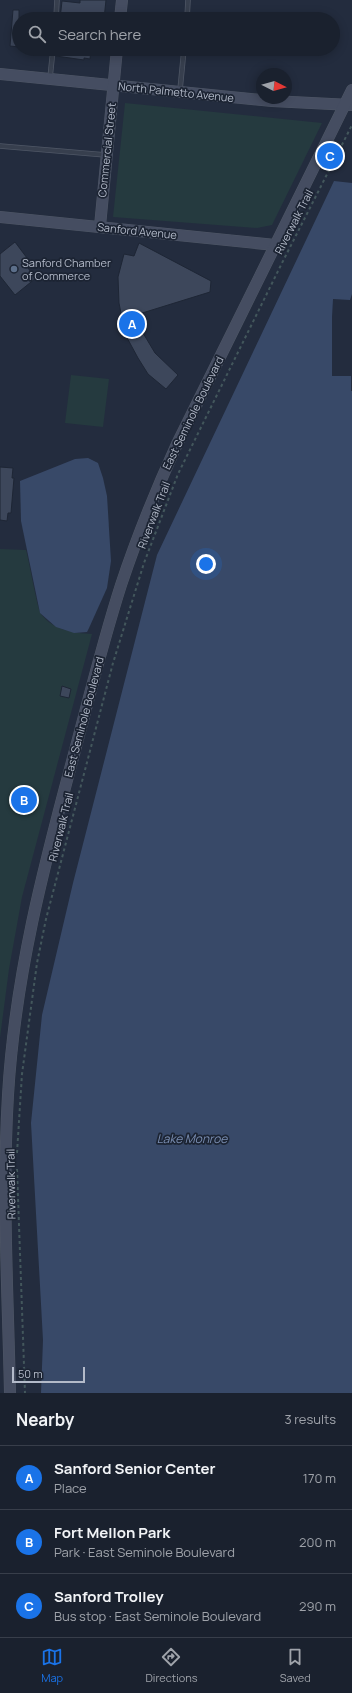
<!DOCTYPE html>
<meta charset="utf-8">
<style>
:root{--surface:#1a212e;--page:#272e3a;--text:#f1f3f6;--muted:#9fa3aa;--line:#383e4a;--accent:#1a73e8}
body{margin:0;font-family:Manrope,sans-serif;background:var(--page);color:var(--text)}
.compass{position:absolute;left:256px;top:68px;width:36px;height:36px;border-radius:50%;background:var(--surface);box-shadow:0 2px 10px #0003;rotate:96deg}
.scale{position:absolute;left:12px;bottom:10px;width:73px;box-sizing:border-box;padding-left:4px;border:2px solid #b3bac9;border-top:0;font-size:11px;line-height:14px;white-space:nowrap;color:#b3bac9;-webkit-text-stroke:3px #1c2433;paint-order:stroke}
.you{position:absolute;left:206px;top:564px;width:14px;height:14px;margin:-10px;border:3px solid #fff;border-radius:50%;background:#1a73e8;box-shadow:0 0 0 6px #1a73e833}
.badge{display:grid;place-items:center;width:26px;height:26px;border-radius:50%;background:var(--accent);color:#fff;font-size:13px;font-weight:700}
.pin{position:absolute;translate:-50% -50%;border:2px solid #fff;box-shadow:0 1px 4px #0006}
.list{margin:0;padding:0;list-style:none}
h2{display:flex;justify-content:space-between;align-items:center;height:52px;margin:0;padding:0 16px;font-size:17px}
h2 small{font-size:13px;font-weight:400;color:var(--muted)}
.list li{display:grid;grid-template-columns:26px 1fr auto;gap:12px;align-items:center;box-sizing:border-box;height:64px;padding:0 16px;border-top:1px solid var(--line)}
.list b{display:block;font-size:15px;white-space:nowrap}
.list p{margin:0;font-size:13px;white-space:nowrap;color:var(--muted)}
.list em{font-size:13px;font-style:normal;color:var(--muted)}
.icon{flex:none;width:22px;height:22px;fill:none;stroke:currentColor;stroke-width:2;stroke-linecap:round;stroke-linejoin:round}
.map{position:relative;flex:none;width:352px;height:1393px;overflow:hidden}
.search{position:absolute;background:var(--surface);box-shadow:0 2px 10px #0003;left:12px;right:12px;top:12px;height:44px;display:flex;align-items:center;gap:10px;box-sizing:border-box;padding:0 14px;border-radius:22px;color:var(--muted);font-size:15px}
.sheet{height:244px;background:var(--surface)}
nav{display:flex;justify-content:space-around;align-items:center;box-sizing:border-box;height:56px;border-top:1px solid var(--line);background:var(--surface);font-size:11px;color:var(--muted)}
nav a{display:grid;justify-items:center;gap:2px}
nav .on{color:var(--accent)}
.map>svg:first-child{display:block}
.green{fill:#253a3f}
.water{fill:#384968}
.pier{fill:#232c3e}
.building{fill:#3d475b;stroke:#1e2635}
.lines{fill:none;stroke-linecap:round;stroke-linejoin:round}
.lane-casing{stroke:#4f5766;stroke-width:5.5}
.secondary-casing{stroke:#4f5766;stroke-width:12}
.path{stroke:#43575c;stroke-width:2;stroke-dasharray:3 3;stroke-linecap:butt}
.lane{stroke:#373f4e;stroke-width:4}
.secondary{stroke:#454d61;stroke-width:11}
.service-dot{fill:#5c6f8a;stroke:#1c2433;stroke-width:1.5}
.labels{text-anchor:middle;stroke-width:3.5;stroke-linejoin:round;paint-order:stroke}
.street-label{font-size:11px;fill:#b3bac9;stroke:#1c2433}
.poi-label{font-size:11px;fill:#b3bac9;stroke:#1c2433;text-anchor:start}
.water-label{font-size:12px;font-style:italic;fill:#7a8eb2;stroke:#1c2433}
</style>
<div class="map">
<svg width="352" height="1393" viewBox="0 0 352 1393">
<rect width="100%" height="100%" fill="#232c3e"/>
<g class="green">
<path d="M 125,103 L 322,123 L 272,225 L 257,228 L 113,217 Z"/>
<path d="M 71,375 L 109,379 L 103,427 L 65,423 Z"/>
<path d="M 0,549 L 26,550 C 29,560 37,608 41,614 C 53,630 73,633 92,634 L 22,897 L 9,969 L 0,1038 Z"/>
</g>
<g class="water">
<path d="M 334,181 L 352,183 L 352,1393 L 41,1393 L 43,1340 L 31,1123 L 42,1015 L 73,883 L 157,555 Z"/>
<path d="M 88,458 L 98,463 L 103,478 L 107,496 L 111,561 L 107,588 L 89,628 L 87,632 L 74,633 L 56,627 L 40,613 L 21,521 L 20,481 L 75,459 Z"/>
</g>
<path class="pier" d="M 352,294 L 352,391 L 351,391 L 351,376 L 332,376 L 332,317 L 333,299 L 350,300 Z"/>
<g class="building">
<path d="M 80,0 L 106,0 L 104,19 L 60,19 L 62,1 L 80,3 Z"/>
<path d="M 13,10 L 19,10 L 19,47 L 10,46 Z"/>
<path d="M 56,49 L 91,49 L 90,59 L 84,58 L 84,60 L 56,56 Z"/>
<path d="M 15,242 L 27,258 L 23,262 L 36,278 L 15,295 L 0,276 L 0,254 Z"/>
<path d="M 139,243 L 211,281 L 210,292 L 139,314 L 143,333 L 155,353 L 178,375 L 166,389 L 148,374 L 138,358 L 125,334 L 119,303 L 118,277 L 124,254 L 134,256 Z"/>
<path d="M 0,467 L 13,468 L 12,478 L 14,478 L 11,513 L 8,513 L 7,521 L 0,520 Z"/>
<path d="M 62,686 L 71,689 L 69,698 L 60,696 Z"/>
</g>
<g class="lines">
<defs>
<g id="lane">
<path d="M 56,19 L 57,0"/>
<path d="M 187,19 L 188,0"/>
<path d="M 50,78 L 53,49"/>
<path d="M 180,90 L 184,49"/>
<path d="M 0,146 L 106,155"/>
</g>
<g id="secondary">
<path d="M 120,19 L 122,0"/>
<path d="M 0,74 L 272,101 L 351,105"/>
<path d="M 0,217 L 275,245"/>
<path d="M 100,226 L 117,49"/>
<path d="M 10,1393 C 8,1294 2,1194 8,1095 C 15,976 43,869 74,754 C 89,698 103,641 121,585 C 137,537 156,490 177,444 L 352,90"/>
</g>
</defs>
<use href="#lane" class="lane-casing"/>
<use href="#secondary" class="secondary-casing"/>
<g class="path">
<path d="M 17,1153 L 22,1074 L 37,963 L 46,919 L 113,663 L 144,563 L 178,474 L 281,265 L 352,125"/>
<path d="M 17,1169 L 25,1393"/>
</g>
<use href="#lane" class="lane"/>
<use href="#secondary" class="secondary"/>
</g>
<circle class="service-dot" cx="14" cy="269" r="4"/>
<g class="labels">
<g class="street-label">
<text transform="translate(176 92) rotate(6)" y="4">North Palmetto Avenue</text>
<text transform="translate(107 150) rotate(-84)" y="4">Commercial Street</text>
<text transform="translate(294 222) rotate(-63)" y="4">Riverwalk Trail</text>
<text transform="translate(137 231) rotate(6)" y="4">Sanford Avenue</text>
<text transform="translate(193 413) rotate(-64)" y="4">East Seminole Boulevard</text>
<text transform="translate(154 515) rotate(-69)" y="4">Riverwalk Trail</text>
<text transform="translate(84 717) rotate(-75)" y="4">East Seminole Boulevard</text>
<text transform="translate(61 827) rotate(-76)" y="4">Riverwalk Trail</text>
<text transform="translate(11 1184) rotate(-91)" y="4">Riverwalk Trail</text>
</g>
<g class="poi-label">
<text x="22" y="267">Sanford Chamber<tspan x="22" dy="13">of Commerce</tspan></text>
</g>
<g class="water-label">
<text x="192" y="1143">Lake Monroe</text>
</g>
</g>
</svg>
<svg class="compass" viewBox="-18 -18 36 36"><path d="M0-13l5 13h-10z" fill="#e53935"/><path d="M0 13l5-13h-10z" fill="#9fa3aa"/></svg>
<div class="scale">50 m</div>
<div class="you"></div>
<div class="pin badge" style="left:132px;top:324px">A</div>
<div class="pin badge" style="left:24px;top:800px">B</div>
<div class="pin badge" style="left:330px;top:156px">C</div>
<div class="search"><svg class="icon" aria-label="search" viewBox="0 0 24 24"><circle cx="10" cy="10" r="6"/><path d="M15 15l6 6"/></svg>Search here</div>
</div>
<section class="sheet">
<h2>Nearby<small>3 results</small></h2>
<ul class="list">
<li><span class="badge">A</span><div><b>Sanford Senior Center</b><p>Place</p></div><em>170 m</em></li>
<li><span class="badge">B</span><div><b>Fort Mellon Park</b><p>Park · East Seminole Boulevard</p></div><em>200 m</em></li>
<li><span class="badge">C</span><div><b>Sanford Trolley</b><p>Bus stop · East Seminole Boulevard</p></div><em>290 m</em></li>
</ul>
</section>
<nav>
<a class="on"><svg class="icon" aria-label="map" viewBox="0 0 24 24"><path d="M3 6l6-2 6 2 6-2v14l-6 2-6-2-6 2zM9 4v14M15 6v14"/></svg>Map</a>
<a><svg class="icon" aria-label="directions" viewBox="0 0 24 24"><path d="M12 3l9 9-9 9-9-9zM9 14v-3h6M13 9l2 2-2 2"/></svg>Directions</a>
<a><svg class="icon" aria-label="saved" viewBox="0 0 24 24"><path d="M7 4h10v16l-5-4-5 4z"/></svg>Saved</a>
</nav>
